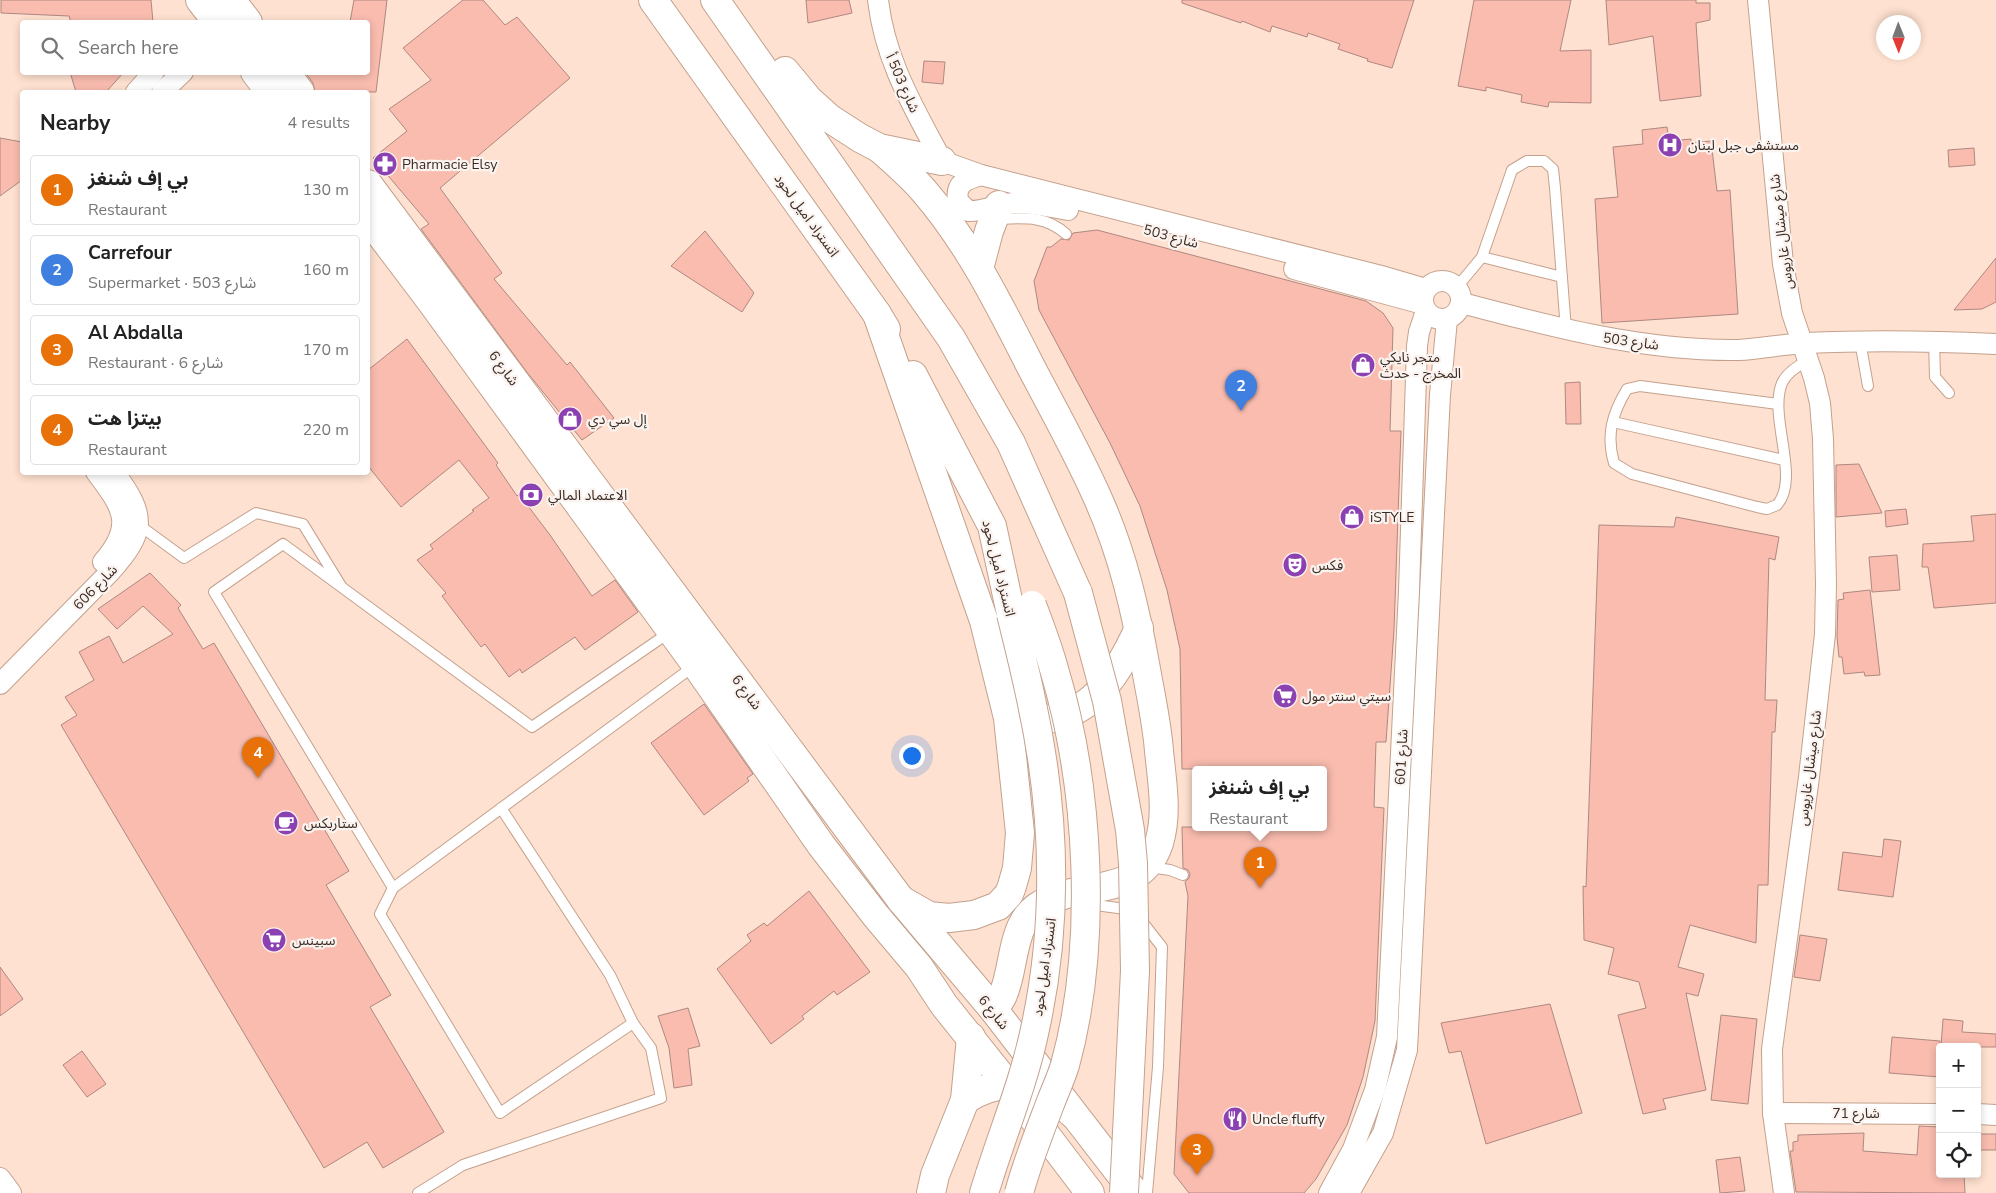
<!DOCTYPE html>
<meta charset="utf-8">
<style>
:root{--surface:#fff;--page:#f6f6f6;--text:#222;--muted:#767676;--line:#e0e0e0;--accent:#8c41b2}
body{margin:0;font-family:"Nunito Sans","Noto Sans Arabic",sans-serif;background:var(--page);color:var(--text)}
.controls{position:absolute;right:15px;bottom:15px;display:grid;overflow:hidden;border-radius:5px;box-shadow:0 2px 8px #0003}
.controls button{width:45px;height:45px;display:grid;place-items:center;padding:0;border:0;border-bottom:1px solid var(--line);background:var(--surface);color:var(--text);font:25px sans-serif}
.compass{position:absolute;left:1876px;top:15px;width:45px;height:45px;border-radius:50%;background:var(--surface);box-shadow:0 2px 8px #0003;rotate:179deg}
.you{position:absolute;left:911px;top:755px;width:18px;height:18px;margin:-12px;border:4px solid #fff;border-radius:50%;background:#1a73e8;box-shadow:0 0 0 8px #1a73e833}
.badge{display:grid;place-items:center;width:32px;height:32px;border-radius:50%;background:var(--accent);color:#fff;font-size:16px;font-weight:700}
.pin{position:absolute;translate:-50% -41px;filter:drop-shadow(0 1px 2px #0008)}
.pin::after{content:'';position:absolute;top:26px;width:18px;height:15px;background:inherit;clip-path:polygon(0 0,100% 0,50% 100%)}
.popup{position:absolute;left:1192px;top:766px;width:135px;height:65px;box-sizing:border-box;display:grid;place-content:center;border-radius:5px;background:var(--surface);filter:drop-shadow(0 1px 4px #0005);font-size:16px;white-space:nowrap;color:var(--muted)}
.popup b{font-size:19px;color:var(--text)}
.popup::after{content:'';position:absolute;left:50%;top:100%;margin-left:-10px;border:10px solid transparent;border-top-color:var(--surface)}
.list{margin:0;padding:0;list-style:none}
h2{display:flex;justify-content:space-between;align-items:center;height:65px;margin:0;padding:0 20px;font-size:21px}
h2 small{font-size:16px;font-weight:400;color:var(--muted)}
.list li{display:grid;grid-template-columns:32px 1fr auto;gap:15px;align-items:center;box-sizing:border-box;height:70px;margin:0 10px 10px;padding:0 10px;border:1px solid var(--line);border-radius:5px}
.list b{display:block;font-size:19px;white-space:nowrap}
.list p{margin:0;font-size:16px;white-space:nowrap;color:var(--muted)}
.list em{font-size:16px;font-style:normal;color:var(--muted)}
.icon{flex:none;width:28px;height:28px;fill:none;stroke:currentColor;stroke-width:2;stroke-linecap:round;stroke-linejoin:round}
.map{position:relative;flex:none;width:1996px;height:1193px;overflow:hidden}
.search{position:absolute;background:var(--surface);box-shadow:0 2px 8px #0003;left:20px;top:20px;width:350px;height:55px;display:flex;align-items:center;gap:12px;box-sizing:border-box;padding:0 18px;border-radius:5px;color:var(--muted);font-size:19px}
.panel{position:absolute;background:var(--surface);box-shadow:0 2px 8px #0003;left:20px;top:90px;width:350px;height:385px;border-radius:5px}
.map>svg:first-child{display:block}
.building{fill:#f9bcaf;stroke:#af8880}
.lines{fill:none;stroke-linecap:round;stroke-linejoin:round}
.lane-casing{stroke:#c4a18d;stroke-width:12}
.street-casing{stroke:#c4a18d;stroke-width:22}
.secondary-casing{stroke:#c4a18d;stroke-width:30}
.highway-casing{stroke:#c4a18d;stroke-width:30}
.lane{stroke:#fff;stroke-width:10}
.street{stroke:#fff;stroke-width:20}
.secondary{stroke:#fff;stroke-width:28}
.highway{stroke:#fff;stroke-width:28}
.highway-bridge-casing{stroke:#c4a18d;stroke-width:30;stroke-linecap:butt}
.highway-bridge{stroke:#fff;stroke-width:28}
.labels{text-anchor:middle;stroke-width:4.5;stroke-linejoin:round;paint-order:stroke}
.street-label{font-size:14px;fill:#3a2c24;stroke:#fbf3ef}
.poi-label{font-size:14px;fill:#3a2c24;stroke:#fbf3ef;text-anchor:start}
</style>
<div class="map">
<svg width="1996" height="1193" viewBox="0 0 1996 1193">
<rect width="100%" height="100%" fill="#fee1d0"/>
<g class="building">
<path d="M 1,0 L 151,0 L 153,22 L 71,22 L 69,16 L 1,13 Z"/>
<path d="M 354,0 L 387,0 L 376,92 L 315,92 L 313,83 L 305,72 L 368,72 L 368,22 L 350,22 Z"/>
<path d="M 463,0 L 483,0 L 505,25 L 517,17 L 570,78 L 440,188 L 502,273 L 494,279 L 567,365 L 570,362 L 614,418 L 582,440 L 526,371 L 421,229 L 429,224 L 373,158 L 407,131 L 389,109 L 431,80 L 403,48 Z"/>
<path d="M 806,0 L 849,0 L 852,13 L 808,23 Z"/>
<path d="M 1182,0 L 1414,0 L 1392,68 L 1367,61 L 1368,59 L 1338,49 L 1340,44 L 1308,33 L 1307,37 L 1272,26 L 1270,32 L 1242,21 L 1241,23 L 1182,3 Z"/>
<path d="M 1474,0 L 1571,0 L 1560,51 L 1591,50 L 1591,103 L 1549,102 L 1548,107 L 1521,102 L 1522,95 L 1486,87 L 1486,91 L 1458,86 Z"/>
<path d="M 1606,0 L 1696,0 L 1696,3 L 1710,3 L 1710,20 L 1696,23 L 1701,96 L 1660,101 L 1653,36 L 1609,45 Z"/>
<path d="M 924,61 L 945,62 L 943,84 L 922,82 Z"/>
<path d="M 70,72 L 124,72 L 106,92 L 76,92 Z"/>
<path d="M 1667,127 L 1669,141 L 1691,139 L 1691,143 L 1711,141 L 1717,191 L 1730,190 L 1738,314 L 1602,323 L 1595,199 L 1618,197 L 1613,147 L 1643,144 L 1642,130 Z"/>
<path d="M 0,138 L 22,142 L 22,180 L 0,196 Z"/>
<path d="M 1974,148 L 1975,165 L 1949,167 L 1948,150 Z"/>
<path d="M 1097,230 L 1366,301 L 1383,313 L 1393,328 L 1390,431 L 1401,431 L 1394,630 L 1386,742 L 1376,742 L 1374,807 L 1384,808 L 1375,1021 L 1363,1077 L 1347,1125 L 1316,1179 L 1304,1193 L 1189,1193 L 1174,1174 L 1188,896 L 1185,882 L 1189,878 L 1190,874 L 1188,870 L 1183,868 L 1182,827 L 1324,827 L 1324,769 L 1182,769 L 1180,649 L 1167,590 L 1140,506 L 1110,443 L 1039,310 L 1034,281 L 1047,247 L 1051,247 L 1061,239 L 1069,240 L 1073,233 Z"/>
<path d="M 705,231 L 754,293 L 742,312 L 671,266 Z"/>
<path d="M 1996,258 L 1996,302 L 1982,309 L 1954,310 Z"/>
<path d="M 407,339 L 498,463 L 496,465 L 517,496 L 519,494 L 550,535 L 592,596 L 615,580 L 638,612 L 585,650 L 575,637 L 522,673 L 520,669 L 509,677 L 485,644 L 481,647 L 442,596 L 446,593 L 417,560 L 433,549 L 430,545 L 474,511 L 472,510 L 489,498 L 459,460 L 401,507 L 368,466 L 368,370 Z"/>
<path d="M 1580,382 L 1581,424 L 1566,424 L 1565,383 Z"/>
<path d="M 1859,464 L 1882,513 L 1836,517 L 1836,465 Z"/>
<path d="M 1906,509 L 1908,524 L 1886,527 L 1885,511 Z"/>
<path d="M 1996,514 L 1996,603 L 1934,608 L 1928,567 L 1922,567 L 1923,544 L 1974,541 L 1971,516 Z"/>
<path d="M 1676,517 L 1779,537 L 1775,560 L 1769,558 L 1765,700 L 1777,700 L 1775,732 L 1772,732 L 1768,885 L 1758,885 L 1756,943 L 1690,925 L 1678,967 L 1704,974 L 1698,996 L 1686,993 L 1706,1090 L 1663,1099 L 1666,1109 L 1643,1114 L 1618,1015 L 1646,1008 L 1639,982 L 1608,974 L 1614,948 L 1584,940 L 1583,886 L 1586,887 L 1599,525 L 1674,527 Z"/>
<path d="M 1897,555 L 1900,590 L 1872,592 L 1869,557 Z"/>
<path d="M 150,573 L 181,605 L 178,608 L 203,649 L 214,643 L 349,871 L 326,885 L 391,995 L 370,1007 L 444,1132 L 383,1168 L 367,1142 L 324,1168 L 61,725 L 77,715 L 65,697 L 94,680 L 79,652 L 109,636 L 123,663 L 173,634 L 143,606 L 117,629 L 98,609 Z"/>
<path d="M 1870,590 L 1880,675 L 1865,676 L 1864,672 L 1844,674 L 1842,657 L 1839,657 L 1837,637 L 1838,600 L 1844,599 L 1843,593 Z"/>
<path d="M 704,704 L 753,774 L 747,778 L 749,781 L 704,815 L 651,743 Z"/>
<path d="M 1884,839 L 1901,841 L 1893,897 L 1838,890 L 1843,852 L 1882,857 Z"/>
<path d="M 809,891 L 870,972 L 837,995 L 834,991 L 802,1016 L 804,1019 L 771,1044 L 717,969 L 751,941 L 747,935 L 764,923 L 767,926 Z"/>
<path d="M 1800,935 L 1827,939 L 1820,981 L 1794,977 Z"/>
<path d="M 0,967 L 23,999 L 0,1016 Z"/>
<path d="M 1550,1004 L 1582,1113 L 1486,1144 L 1461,1051 L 1449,1053 L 1441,1023 Z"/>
<path d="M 688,1008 L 700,1046 L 688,1049 L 692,1085 L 674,1088 L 669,1048 L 658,1016 Z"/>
<path d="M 1721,1015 L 1757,1019 L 1748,1104 L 1711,1100 Z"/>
<path d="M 1943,1019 L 1963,1021 L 1962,1032 L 1996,1034 L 1996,1047 L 1941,1047 Z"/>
<path d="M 1892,1037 L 1940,1041 L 1940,1077 L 1889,1073 Z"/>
<path d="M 82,1051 L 106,1084 L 87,1097 L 63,1065 Z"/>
<path d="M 1919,1126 L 1940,1127 L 1940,1174 L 1964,1174 L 1965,1193 L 1796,1192 L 1790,1151 L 1793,1151 L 1793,1142 L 1798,1141 L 1798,1135 L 1864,1133 L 1863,1151 L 1917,1155 Z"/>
<rect x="1977" y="1134" width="19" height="16"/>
<path d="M 1740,1157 L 1745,1191 L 1720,1193 L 1716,1160 Z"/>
</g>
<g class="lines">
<defs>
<g id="lane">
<path d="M 996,219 C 1023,218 1045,215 1066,234"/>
<path d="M 1482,257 L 1562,277"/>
<path d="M 1457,287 L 1482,257 L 1512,170 L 1527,161 L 1544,161 L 1553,169 L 1555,188 L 1566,330"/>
<path d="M 1860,341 L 1868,386"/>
<path d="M 1934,341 L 1935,377 L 1949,393"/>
<path d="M 1778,404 L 1640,386 L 1627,389 C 1612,414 1606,435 1614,463 L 1632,474 L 1757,507 L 1767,509 L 1777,505 C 1801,478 1768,417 1782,383 C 1787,372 1799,365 1809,360"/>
<path d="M 1613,422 L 1784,460"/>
<path d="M 139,525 L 184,558 L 256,513 L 303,524 L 341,586"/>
<path d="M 501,808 L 610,975 L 633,1023 L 500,1113 L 380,914 L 393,888 L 694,666"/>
<path d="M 1149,867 L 1170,870 L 1183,875"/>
<path d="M 393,888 L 214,592 L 283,544 L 532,727 L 670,632"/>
<path d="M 1088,904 L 1133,910 L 1162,947 L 1158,1067 L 1147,1193"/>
<path d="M 418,1193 L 463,1165 L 661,1098 L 651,1048 L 633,1023"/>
</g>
<g id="street">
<path d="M 878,0 C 885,61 914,108 942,161 L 981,175 L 1385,277 L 1426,289"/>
<path d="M 1758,0 L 1783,264 L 1792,313 L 1814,378 L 1820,403 L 1823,439 L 1826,584 L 1825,634 L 1809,777 L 1772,1049 L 1773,1113 L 1784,1193"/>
<path d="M 136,92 L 154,72"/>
<path d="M 162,92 L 183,72"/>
<path d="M 981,175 C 965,180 955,183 958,201 L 968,211 C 983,212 998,204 1014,203 C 1032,202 1050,207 1068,210"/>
<path d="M 1294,269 L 1423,304"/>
<circle cx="1442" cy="300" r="19"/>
<path d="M 1462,303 C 1552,327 1643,351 1738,350 C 1761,349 1783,344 1806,343 C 1870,340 1933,341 1996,344"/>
<path d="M 96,472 C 122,507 136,524 103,562"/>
<path d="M 0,684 L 110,572 C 146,532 147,516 114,472"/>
<path d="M 1773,1113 L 1940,1114"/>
<path d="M 1977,1114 L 1996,1115"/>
<path d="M 0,1178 L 11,1193"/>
<path d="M 1329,1193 L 1353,1149 L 1375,1090 L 1387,1037 L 1409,591 L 1417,346 L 1419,332 L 1426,311"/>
<path d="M 1349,1193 L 1383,1133 L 1407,1050 L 1440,395 L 1447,319"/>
</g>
<g id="secondary">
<path d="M 200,0 L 217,22"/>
<path d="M 231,0 L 248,22"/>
<path d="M 255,72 L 270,92"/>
<path d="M 285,72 L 300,92"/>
<path d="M 368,184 L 901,900 L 993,1009 L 1135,1193"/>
<path d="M 368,218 L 430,300 L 696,665 L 821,845 L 876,916 L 919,967 L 944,1005 L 1008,1085 L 1090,1193"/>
</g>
<g id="highway">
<path d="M 653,0 L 877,314 L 886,329"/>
<path d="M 715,0 L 951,338 L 1011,443 L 1078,593"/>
<path d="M 785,71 L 809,100 L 829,118 L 860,138 L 879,148 L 942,161"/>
<path d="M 879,148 C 895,162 910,175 924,191 C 969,243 1000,306 1031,367 C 1054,411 1079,455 1099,501 C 1123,555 1136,612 1146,669 C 1151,697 1157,724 1159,751 C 1162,781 1168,814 1159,843 C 1140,901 1076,879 1037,907 C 1010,926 1015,971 1002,997 C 1000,1001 996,1005 993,1009"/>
<path d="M 979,269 L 989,231 L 999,205"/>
<path d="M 877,314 L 984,621 L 1008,718 L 1020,833 L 1017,868 L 1012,886 L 1009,894 L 998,906 L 974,915 L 949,918 L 929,916 L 901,900"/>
<path d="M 913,375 L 992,526 L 1011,614"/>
<path d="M 1012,718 C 1082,730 1113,685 1139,628"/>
<path d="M 965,1100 C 1005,1073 1041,1085 1074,1115"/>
<path d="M 931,1193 L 935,1175 L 965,1100 L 971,1037"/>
<path d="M 984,1193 L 990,1174"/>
</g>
</defs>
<use href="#lane" class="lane-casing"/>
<use href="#street" class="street-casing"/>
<use href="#secondary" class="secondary-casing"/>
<use href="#highway" class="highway-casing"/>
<use href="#lane" class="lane"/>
<use href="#street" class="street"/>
<use href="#secondary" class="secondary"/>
<use href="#highway" class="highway"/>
<defs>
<g id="highway-bridge">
<path d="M 1078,593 L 1107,701 L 1130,830 L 1133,863 L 1135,971 L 1124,1193"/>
<path d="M 990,1174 C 1005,1127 1025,1078 1035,1029 C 1059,920 1055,808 1031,699 C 1025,670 1018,642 1011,614"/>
<path d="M 1019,1193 C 1027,1163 1039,1133 1050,1104 C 1055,1091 1061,1078 1065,1065 C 1098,945 1090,788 1054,669 C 1048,647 1040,626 1032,605"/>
</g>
</defs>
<use href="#highway-bridge" class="highway-bridge-casing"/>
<use href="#highway-bridge" class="highway-bridge"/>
</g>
<defs>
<symbol id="hospital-disc" viewBox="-11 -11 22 22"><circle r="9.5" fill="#8c41b2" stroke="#fbf3ef"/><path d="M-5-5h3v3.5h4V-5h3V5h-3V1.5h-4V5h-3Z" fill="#fff"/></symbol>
<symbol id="pharmacy-disc" viewBox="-11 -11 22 22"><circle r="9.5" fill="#8c41b2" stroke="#fbf3ef"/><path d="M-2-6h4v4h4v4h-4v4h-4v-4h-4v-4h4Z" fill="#fff"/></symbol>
<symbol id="shop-disc" viewBox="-11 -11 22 22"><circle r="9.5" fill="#8c41b2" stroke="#fbf3ef"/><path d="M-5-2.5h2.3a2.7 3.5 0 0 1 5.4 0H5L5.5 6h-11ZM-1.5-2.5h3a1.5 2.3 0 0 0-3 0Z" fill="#fff"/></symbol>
<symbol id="bank-disc" viewBox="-11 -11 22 22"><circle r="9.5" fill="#8c41b2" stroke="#fbf3ef"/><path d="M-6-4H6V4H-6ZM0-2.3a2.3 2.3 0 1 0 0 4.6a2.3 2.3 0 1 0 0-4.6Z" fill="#fff"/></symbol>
<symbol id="theatre-disc" viewBox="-11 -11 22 22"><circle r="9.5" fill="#8c41b2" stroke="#fbf3ef"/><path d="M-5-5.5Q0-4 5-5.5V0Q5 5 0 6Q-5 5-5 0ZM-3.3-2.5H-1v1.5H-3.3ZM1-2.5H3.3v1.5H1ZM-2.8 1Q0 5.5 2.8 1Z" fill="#fff"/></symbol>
<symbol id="supermarket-disc" viewBox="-11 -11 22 22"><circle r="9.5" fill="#8c41b2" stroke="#fbf3ef"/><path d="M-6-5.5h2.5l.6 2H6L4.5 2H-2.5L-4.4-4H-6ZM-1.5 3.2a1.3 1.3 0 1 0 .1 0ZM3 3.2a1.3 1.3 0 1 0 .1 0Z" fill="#fff"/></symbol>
<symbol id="cafe-disc" viewBox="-11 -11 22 22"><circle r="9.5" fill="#8c41b2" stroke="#fbf3ef"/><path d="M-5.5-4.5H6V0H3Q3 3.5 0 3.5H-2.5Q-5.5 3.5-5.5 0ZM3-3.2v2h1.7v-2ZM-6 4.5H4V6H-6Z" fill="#fff"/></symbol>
<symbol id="restaurant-disc" viewBox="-11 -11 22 22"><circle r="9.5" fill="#8c41b2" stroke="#fbf3ef"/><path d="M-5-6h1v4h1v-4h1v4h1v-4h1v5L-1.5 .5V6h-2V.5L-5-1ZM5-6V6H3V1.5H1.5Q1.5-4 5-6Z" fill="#fff"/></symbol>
</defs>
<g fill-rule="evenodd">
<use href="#hospital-disc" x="1656" y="131" width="28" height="28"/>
<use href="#pharmacy-disc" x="371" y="150" width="28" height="28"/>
<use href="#shop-disc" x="1349" y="351" width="28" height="28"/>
<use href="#shop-disc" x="556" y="405" width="28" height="28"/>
<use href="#bank-disc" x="517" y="481" width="28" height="28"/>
<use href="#shop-disc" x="1338" y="503" width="28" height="28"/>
<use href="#theatre-disc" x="1281" y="551" width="28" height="28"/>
<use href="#supermarket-disc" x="1271" y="682" width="28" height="28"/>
<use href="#cafe-disc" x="272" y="809" width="28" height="28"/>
<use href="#supermarket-disc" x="260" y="926" width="28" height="28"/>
<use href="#restaurant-disc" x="1221" y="1105" width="28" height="28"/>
</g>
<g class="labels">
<g class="street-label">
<text transform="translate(903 83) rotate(66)" y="5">شارع 503 أ</text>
<text transform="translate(807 215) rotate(54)" y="5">اتستراد اميل لحود</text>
<text transform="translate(1781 232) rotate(-97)" y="5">شارع ميشال غاريوس</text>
<text transform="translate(1171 236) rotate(15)" y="5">شارع 503</text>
<text transform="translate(1631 341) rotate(8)" y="5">شارع 503</text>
<text transform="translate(504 368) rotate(53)" y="5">شارع 6</text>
<text transform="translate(999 568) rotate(76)" y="5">اتستراد اميل لحود</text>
<text transform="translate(95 587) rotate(-46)" y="5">شارع 606</text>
<text transform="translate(747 692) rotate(53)" y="5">شارع 6</text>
<text transform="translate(1401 757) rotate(-87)" y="5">شارع 601</text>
<text transform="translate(1809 768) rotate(-83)" y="5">شارع ميشال غاريوس</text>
<text transform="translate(1044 967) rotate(-82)" y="5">اتستراد اميل لحود</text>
<text transform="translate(994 1012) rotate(51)" y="5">شارع 6</text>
<text x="1856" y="1118">شارع 71</text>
</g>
<g class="poi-label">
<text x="1688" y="150">مستشفى جبل لبنان</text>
<text x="402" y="169">Pharmacie Elsy</text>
<text x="1380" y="362">متجر نايكي<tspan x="1380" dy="16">المخرج - حدث</tspan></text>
<text x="588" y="424">إل سي دي</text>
<text x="548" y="500">الاعتماد المالي</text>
<text x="1370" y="522">iSTYLE</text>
<text x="1312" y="570">فكس</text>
<text x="1302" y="701">سيتي سنتر مول</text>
<text x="304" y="828">ستاربكس</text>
<text x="292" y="945">سبينس</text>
<text x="1252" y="1124">Uncle fluffy</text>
</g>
</g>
</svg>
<div class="controls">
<button>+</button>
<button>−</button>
<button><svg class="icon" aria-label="locate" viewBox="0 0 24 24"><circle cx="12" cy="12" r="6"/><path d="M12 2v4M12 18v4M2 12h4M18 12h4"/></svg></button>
</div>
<svg class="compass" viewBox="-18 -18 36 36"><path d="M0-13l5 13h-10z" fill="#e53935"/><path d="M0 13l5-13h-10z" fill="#767676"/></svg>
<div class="you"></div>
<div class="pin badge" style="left:1260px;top:888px;background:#e8710a">1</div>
<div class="popup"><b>بي إف شنغز</b>Restaurant</div>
<div class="pin badge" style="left:1241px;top:411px;background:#3f7fe0">2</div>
<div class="pin badge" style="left:1197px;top:1175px;background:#e8710a">3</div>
<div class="pin badge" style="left:258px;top:778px;background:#e8710a">4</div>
<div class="search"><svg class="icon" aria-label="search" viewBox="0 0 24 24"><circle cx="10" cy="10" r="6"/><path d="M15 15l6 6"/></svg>Search here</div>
<section class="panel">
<h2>Nearby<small>4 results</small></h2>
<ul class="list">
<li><span class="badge" style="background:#e8710a">1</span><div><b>بي إف شنغز</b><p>Restaurant</p></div><em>130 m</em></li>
<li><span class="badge" style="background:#3f7fe0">2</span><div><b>Carrefour</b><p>Supermarket · شارع 503</p></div><em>160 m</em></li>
<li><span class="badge" style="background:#e8710a">3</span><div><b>Al Abdalla</b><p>Restaurant · شارع 6</p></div><em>170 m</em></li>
<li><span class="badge" style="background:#e8710a">4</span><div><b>بيتزا هت</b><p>Restaurant</p></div><em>220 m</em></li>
</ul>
</section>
</div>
